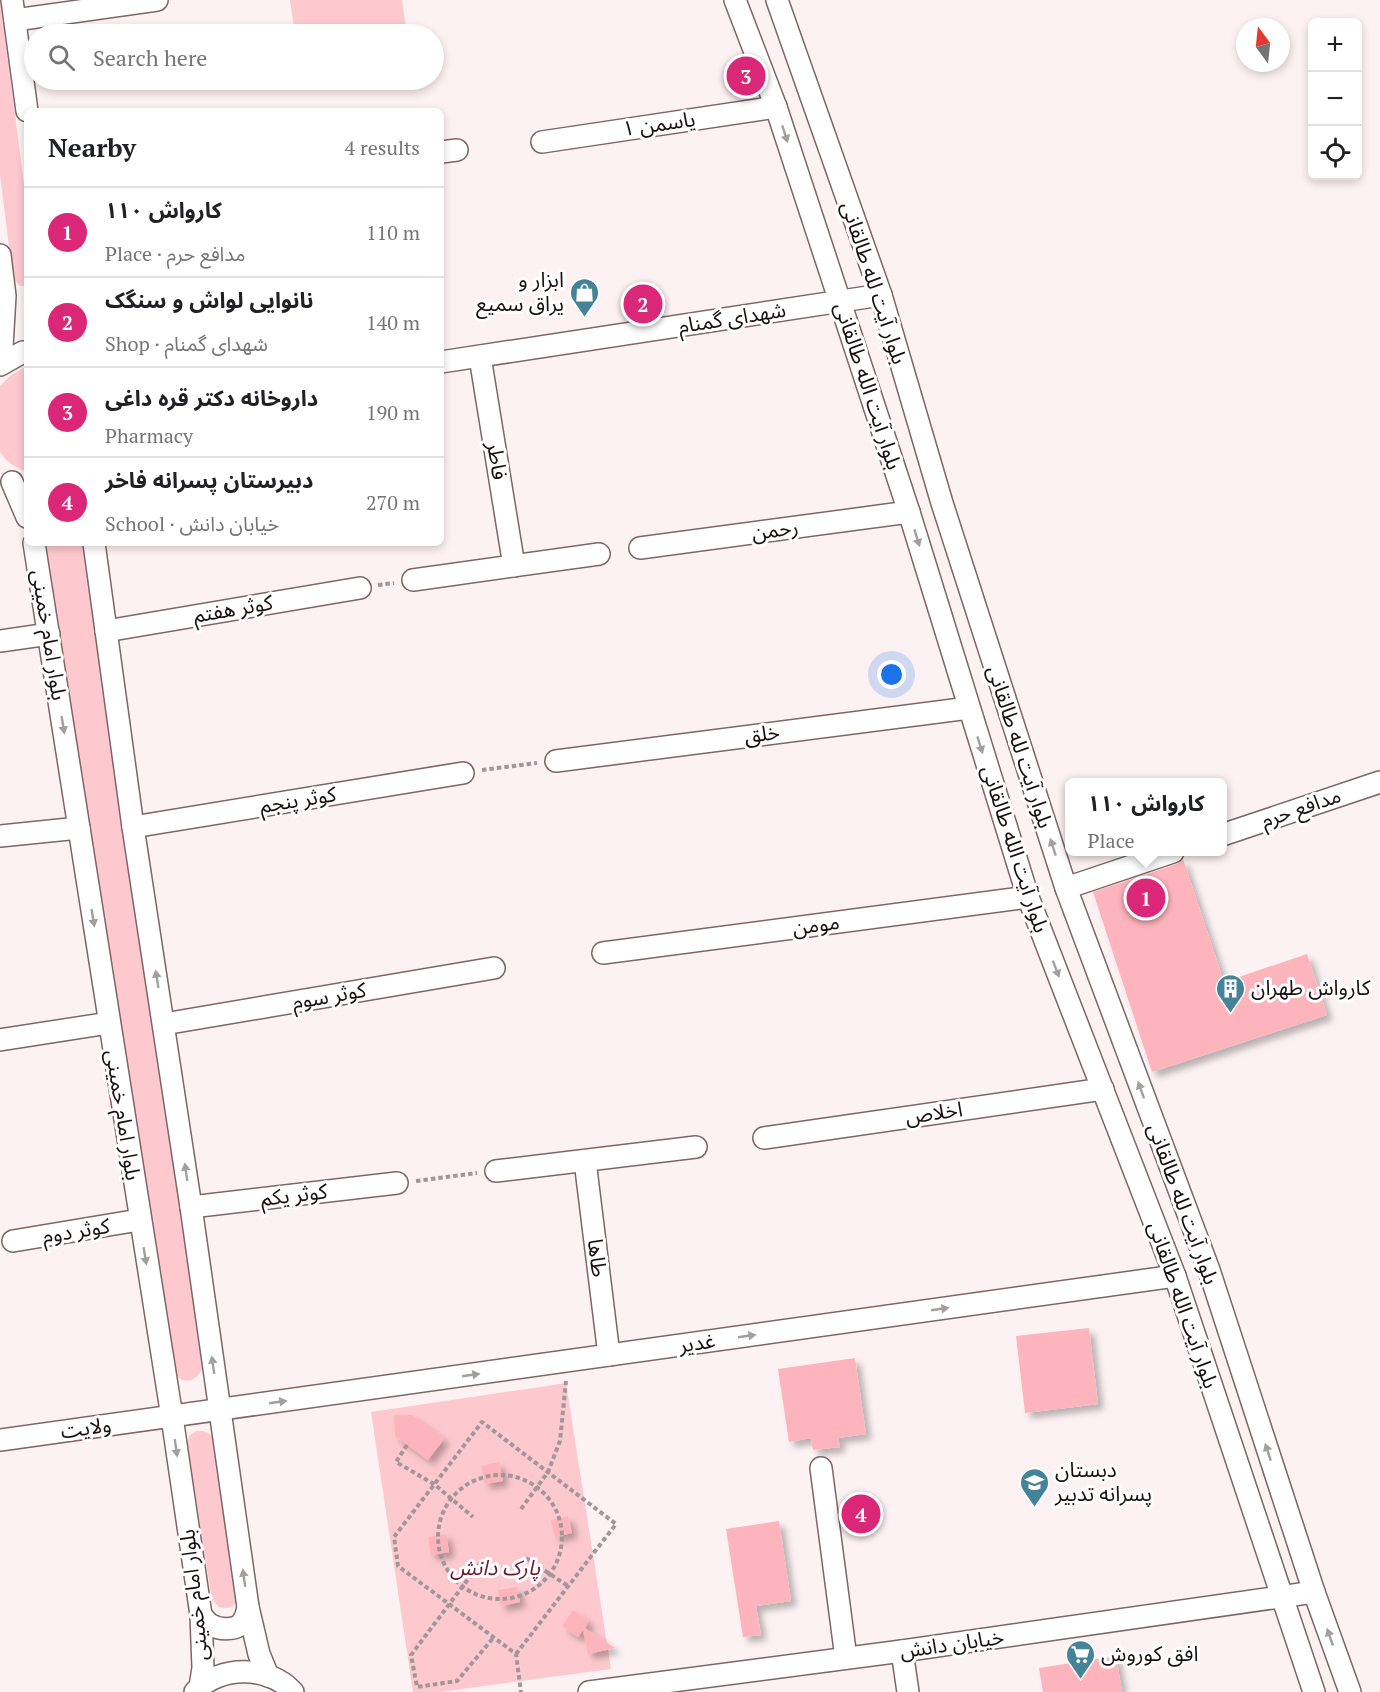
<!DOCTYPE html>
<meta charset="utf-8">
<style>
:root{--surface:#fff;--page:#f6f6f6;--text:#202124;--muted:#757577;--line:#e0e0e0;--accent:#db2777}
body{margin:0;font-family:"PT Serif","Noto Sans Arabic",serif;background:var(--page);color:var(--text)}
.controls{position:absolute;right:18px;top:18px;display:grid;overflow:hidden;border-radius:9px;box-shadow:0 3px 9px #0003}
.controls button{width:54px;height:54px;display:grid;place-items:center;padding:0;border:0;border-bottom:2px solid var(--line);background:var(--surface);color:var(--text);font:30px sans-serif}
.compass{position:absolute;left:1236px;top:18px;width:54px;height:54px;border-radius:50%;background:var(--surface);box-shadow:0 3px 9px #0003;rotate:345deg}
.you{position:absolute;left:892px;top:675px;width:21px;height:21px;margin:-15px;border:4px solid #fff;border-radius:50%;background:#1a73e8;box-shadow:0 0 0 9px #1a73e833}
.badge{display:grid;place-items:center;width:39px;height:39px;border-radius:50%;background:var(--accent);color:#fff;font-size:20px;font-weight:700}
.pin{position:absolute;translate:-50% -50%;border:3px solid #fff;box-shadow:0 2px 6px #0006}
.popup{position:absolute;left:1065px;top:778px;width:162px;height:78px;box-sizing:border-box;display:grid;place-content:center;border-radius:9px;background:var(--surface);filter:drop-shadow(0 2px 4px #0005);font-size:20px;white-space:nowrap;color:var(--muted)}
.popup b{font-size:22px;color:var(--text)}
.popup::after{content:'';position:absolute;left:50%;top:100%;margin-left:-12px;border:12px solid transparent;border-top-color:var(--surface)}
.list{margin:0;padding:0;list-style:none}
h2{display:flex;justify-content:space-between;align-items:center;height:78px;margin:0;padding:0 24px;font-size:26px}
h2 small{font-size:20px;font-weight:400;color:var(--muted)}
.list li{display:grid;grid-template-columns:39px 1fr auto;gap:18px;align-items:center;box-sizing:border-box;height:90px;padding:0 24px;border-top:2px solid var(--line)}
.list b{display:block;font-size:22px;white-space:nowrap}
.list p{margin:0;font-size:20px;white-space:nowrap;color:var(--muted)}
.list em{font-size:20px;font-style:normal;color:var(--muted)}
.icon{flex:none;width:33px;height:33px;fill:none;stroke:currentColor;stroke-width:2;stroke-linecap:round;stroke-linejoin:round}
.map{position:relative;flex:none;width:1380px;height:1692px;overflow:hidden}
.search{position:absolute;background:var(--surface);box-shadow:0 3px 9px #0003;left:24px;top:24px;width:420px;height:66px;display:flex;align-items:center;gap:15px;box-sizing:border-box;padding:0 21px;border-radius:33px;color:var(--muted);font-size:22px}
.panel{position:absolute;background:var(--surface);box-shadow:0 3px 9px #0003;left:24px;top:108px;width:420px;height:438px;border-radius:9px}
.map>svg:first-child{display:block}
.green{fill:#fdc9ce}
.building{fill:#feb4bc;filter:url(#shadow)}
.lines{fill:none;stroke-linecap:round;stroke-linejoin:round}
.minor-casing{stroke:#7c6668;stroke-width:24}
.path{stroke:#a19798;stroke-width:4;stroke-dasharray:4.5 3;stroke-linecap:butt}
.minor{stroke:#fff;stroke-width:21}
.oneway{fill:#a29f9f}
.labels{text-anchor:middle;stroke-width:6;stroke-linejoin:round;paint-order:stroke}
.street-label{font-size:21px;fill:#170f10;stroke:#fff}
.poi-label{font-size:21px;fill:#170f10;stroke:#fff;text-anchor:start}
.park-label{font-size:21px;font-style:italic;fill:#6b172c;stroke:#fff}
</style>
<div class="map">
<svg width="1380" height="1692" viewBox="0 0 1380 1692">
<defs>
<filter id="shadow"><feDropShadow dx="5.5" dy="5.5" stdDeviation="3" flood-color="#0004"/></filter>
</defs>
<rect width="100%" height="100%" fill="#fdf2f3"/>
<g class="green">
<path d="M 0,0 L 27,207 L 27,286 L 20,286 L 13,278 L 0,175 Z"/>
<path d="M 290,0 L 402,0 L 407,34 L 295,34 Z"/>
<path d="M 27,366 L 27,472 C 16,468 6,462 0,452 L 0,386 L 11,375 Z"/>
<path d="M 41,543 L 89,543 L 202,1369 C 196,1382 184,1385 174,1374 Z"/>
<path d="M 566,1383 L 611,1669 L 440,1692 L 413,1692 L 371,1412 Z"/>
<path d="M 196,1431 C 204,1430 210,1432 214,1440 L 238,1599 C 234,1608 227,1609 219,1607 L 212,1600 L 187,1445 L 189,1436 Z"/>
</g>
<g class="building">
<path d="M 1183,859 L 1224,982 L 1307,954 L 1327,1015 L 1152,1072 L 1093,892 L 1177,864 Z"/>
<path d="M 1089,1328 L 1098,1404 L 1025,1413 L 1016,1336 Z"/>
<path d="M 855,1358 L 866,1434 L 838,1438 L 840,1447 L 813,1450 L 811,1438 L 789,1442 L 778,1369 Z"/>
<path d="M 394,1415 L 412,1415 L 444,1439 L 428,1460 L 395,1436 Z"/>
<path d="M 499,1462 L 503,1481 L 485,1484 L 481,1466 Z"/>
<path d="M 568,1516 L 572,1533 L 555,1537 L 551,1520 Z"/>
<path d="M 779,1521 L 791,1601 L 756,1606 L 761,1635 L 743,1637 L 726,1529 Z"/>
<path d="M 446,1534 L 449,1552 L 431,1555 L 428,1537 Z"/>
<path d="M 517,1587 L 520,1602 L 501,1606 L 498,1590 Z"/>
<path d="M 573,1610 L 589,1621 L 585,1628 L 615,1648 L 588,1654 L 583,1630 L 578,1637 L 562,1626 Z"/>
<path d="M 1116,1656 L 1122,1692 L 1043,1692 L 1039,1668 Z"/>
</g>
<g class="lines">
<defs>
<g id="minor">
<path d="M 12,0 L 27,111"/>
<path d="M 735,0 L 776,107 L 909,512 L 1028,897 L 1175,1276 L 1314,1692"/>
<path d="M 777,0 L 881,295 L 942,503 L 1066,888 L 1209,1270 L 1314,1592 L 1350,1692"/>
<path d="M 15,20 L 157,0"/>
<path d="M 542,142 L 776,107"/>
<path d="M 441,152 L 457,150"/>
<path d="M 0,255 L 5,296 L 1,364"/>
<path d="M 480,357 L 514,566"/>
<path d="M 441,362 L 881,295"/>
<path d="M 0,365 L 23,352 L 27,352"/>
<path d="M 12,482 L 27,517"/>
<path d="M 34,543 L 172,1417 L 201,1615 L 203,1668 L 200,1687"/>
<path d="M 94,543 L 133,827 L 191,1207 L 248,1607 L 259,1654 L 268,1676"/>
<path d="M 640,548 L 909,512"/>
<path d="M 413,580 L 599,554"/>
<path d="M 106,631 L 360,588"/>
<path d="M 0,641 L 49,634"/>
<path d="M 556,761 L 969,708"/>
<path d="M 133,827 L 463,773"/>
<path d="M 1222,835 L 1380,782"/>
<path d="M 0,836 L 79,828"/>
<path d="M 1066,888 L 1173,852"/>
<path d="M 603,953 L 1028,897"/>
<path d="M 164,1024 L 494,968"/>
<path d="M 0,1040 L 109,1023"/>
<path d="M 764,1138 L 1103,1089"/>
<path d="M 585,1161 L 609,1355"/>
<path d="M 496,1171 L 696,1147"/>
<path d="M 191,1207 L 397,1183"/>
<path d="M 13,1241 L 139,1220"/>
<path d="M 0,1440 L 1175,1276"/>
<path d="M 821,1468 L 846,1658"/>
<path d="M 201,1615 C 204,1618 207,1623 211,1625 C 220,1630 238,1631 243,1621 C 246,1617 247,1612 248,1607"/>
<path d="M 902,1651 L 908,1692"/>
<path d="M 195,1692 C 219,1665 269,1665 293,1692"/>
<path d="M 589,1692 L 902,1651 L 1314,1592"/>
</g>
</defs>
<use href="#minor" class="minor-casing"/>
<g class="path">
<path d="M 378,585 L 394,583"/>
<path d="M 482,770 L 537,763"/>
<path d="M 416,1181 L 477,1173"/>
<path d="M 407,1445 L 396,1462 L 434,1484 L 473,1517"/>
<circle cx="500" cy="1537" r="62"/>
<path d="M 521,1509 L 548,1472 L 560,1441 L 566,1381"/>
<path d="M 526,1558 L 568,1586"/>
<path d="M 481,1562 L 411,1655 L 417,1687 L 457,1681 L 494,1637"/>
<path d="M 516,1654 L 616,1524 L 482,1422 L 394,1537 L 398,1566 L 516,1654 L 521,1692"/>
</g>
<use href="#minor" class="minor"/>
</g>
<defs><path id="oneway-solid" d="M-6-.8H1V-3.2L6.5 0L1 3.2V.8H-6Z" transform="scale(1.5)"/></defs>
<g class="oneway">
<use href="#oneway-solid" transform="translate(785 134) rotate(72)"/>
<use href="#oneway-solid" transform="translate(917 538) rotate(73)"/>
<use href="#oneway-solid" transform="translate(63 725) rotate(81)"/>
<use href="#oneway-solid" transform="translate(980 745) rotate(73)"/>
<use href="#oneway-solid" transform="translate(1053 847) rotate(-108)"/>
<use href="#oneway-solid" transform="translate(93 918) rotate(81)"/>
<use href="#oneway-solid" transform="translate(1056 969) rotate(69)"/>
<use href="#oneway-solid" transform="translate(157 979) rotate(-99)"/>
<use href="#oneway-solid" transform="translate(1141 1090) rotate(-110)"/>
<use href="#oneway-solid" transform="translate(186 1172) rotate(-98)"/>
<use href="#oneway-solid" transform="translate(145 1256) rotate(81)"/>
<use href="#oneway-solid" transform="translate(940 1309) rotate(-8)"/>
<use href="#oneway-solid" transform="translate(747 1336) rotate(-8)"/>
<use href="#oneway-solid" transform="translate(213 1365) rotate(-98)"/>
<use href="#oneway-solid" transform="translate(471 1375) rotate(-8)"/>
<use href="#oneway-solid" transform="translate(278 1402) rotate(-8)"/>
<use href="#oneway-solid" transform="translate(176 1448) rotate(82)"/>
<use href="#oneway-solid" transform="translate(1268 1452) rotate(-108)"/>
<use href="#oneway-solid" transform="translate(244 1578) rotate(-98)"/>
<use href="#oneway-solid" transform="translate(1330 1637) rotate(-109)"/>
</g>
<defs>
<symbol id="shop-pin" viewBox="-11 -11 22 30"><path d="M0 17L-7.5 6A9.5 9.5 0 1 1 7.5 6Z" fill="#448398" stroke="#fff"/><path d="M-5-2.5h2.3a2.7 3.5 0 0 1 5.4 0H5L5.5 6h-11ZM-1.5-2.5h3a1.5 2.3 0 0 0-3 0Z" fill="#fff"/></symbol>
<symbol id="building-pin" viewBox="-11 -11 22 30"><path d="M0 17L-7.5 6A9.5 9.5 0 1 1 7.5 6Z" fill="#448398" stroke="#fff"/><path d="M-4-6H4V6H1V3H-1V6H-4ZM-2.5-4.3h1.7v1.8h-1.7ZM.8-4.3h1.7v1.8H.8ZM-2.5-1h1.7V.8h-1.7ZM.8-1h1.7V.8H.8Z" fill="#fff"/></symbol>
<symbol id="school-pin" viewBox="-11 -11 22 30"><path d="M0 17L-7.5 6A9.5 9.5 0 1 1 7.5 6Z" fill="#448398" stroke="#fff"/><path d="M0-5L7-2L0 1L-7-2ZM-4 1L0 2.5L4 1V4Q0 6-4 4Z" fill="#fff"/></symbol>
<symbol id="supermarket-pin" viewBox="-11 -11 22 30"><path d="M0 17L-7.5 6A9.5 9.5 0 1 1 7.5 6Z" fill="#448398" stroke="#fff"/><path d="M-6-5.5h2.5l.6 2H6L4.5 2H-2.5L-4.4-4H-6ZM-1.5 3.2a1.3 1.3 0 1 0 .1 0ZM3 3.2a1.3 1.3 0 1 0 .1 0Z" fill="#fff"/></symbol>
</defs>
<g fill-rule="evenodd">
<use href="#shop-pin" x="568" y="276" width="33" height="45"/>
<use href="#building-pin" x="1214" y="972" width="33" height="45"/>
<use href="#school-pin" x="1018" y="1466" width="33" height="45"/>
<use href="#supermarket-pin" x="1064" y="1638" width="33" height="45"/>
</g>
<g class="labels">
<g class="street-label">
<text transform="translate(659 124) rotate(-8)" y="7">یاسمن ۱</text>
<text transform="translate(874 283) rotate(72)" y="7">بلوار آیت لله طالقانی</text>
<text transform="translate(732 318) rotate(-9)" y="7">شهدای گمنام</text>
<text transform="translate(868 386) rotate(72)" y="7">بلوار آیت الله طالقانی</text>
<text transform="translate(497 461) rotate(81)" y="7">فاطر</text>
<text transform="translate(775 530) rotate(-8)" y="7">رحمن</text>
<text transform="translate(233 609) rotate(-10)" y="7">کوثر هفتم</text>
<text transform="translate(49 635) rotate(81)" y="7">بلوار امام خمینی</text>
<text transform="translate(762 734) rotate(-7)" y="7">خلق</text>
<text transform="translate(1020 747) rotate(72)" y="7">بلوار آیت لله طالقانی</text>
<text transform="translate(298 800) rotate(-9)" y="7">کوثر پنجم</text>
<text transform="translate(1301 808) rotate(-19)" y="7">مدافع حرم</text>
<text transform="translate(1015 849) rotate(72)" y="7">بلوار آیت الله طالقانی</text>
<text transform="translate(816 925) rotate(-8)" y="7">مومن</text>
<text transform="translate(329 996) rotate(-10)" y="7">کوثر سوم</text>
<text transform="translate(934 1113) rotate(-8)" y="7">اخلاص</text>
<text transform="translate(123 1115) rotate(81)" y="7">بلوار امام خمینی</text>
<text transform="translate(294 1195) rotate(-7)" y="7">کوثر یکم</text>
<text transform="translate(1183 1204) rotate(70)" y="7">بلوار آیت لله طالقانی</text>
<text transform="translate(76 1231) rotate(-9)" y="7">کوثر دوم</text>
<text transform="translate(597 1258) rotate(83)" y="7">طاها</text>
<text transform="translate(1183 1305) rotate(71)" y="7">بلوار آیت الله طالقانی</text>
<text transform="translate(697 1343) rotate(-8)" y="7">غدیر</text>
<text transform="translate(86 1428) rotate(-8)" y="7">ولایت</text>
<text transform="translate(194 1595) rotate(-96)" y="7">بلوار امام خمینی</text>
<text transform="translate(952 1644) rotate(-8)" y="7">خیابان دانش</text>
</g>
<g class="poi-label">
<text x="564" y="287" text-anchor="end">ابزار و<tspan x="564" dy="24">يراق سميع</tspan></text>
<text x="1251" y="995">کارواش طهران</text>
<text x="1055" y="1477">دبستان<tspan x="1055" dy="24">پسرانه تدبیر</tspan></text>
<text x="1101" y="1661">افق کوروش</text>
</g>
<g class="park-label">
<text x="495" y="1575">پارک دانش</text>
</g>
</g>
</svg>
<div class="controls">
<button>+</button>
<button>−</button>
<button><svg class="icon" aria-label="locate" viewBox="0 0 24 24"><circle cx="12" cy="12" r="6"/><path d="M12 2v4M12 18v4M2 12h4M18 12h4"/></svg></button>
</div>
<svg class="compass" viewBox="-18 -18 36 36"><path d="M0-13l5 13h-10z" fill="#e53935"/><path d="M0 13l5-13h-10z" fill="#757577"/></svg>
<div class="you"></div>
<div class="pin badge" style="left:1146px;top:898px">1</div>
<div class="popup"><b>کارواش ۱۱۰</b>Place</div>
<div class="pin badge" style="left:643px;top:304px">2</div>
<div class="pin badge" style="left:746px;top:76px">3</div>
<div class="pin badge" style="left:861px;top:1514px">4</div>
<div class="search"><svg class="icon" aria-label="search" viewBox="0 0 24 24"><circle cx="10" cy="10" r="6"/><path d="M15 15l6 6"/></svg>Search here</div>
<section class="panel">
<h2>Nearby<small>4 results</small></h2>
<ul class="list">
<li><span class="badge">1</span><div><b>کارواش ۱۱۰</b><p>Place · مدافع حرم</p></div><em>110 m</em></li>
<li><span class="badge">2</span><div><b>نانوایی لواش و سنگک</b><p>Shop · شهدای گمنام</p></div><em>140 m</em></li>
<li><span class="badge">3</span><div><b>داروخانه دکتر قره داغی</b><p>Pharmacy</p></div><em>190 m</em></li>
<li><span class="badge">4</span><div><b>دبیرستان پسرانه فاخر</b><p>School · خیابان دانش</p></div><em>270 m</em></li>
</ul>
</section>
</div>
